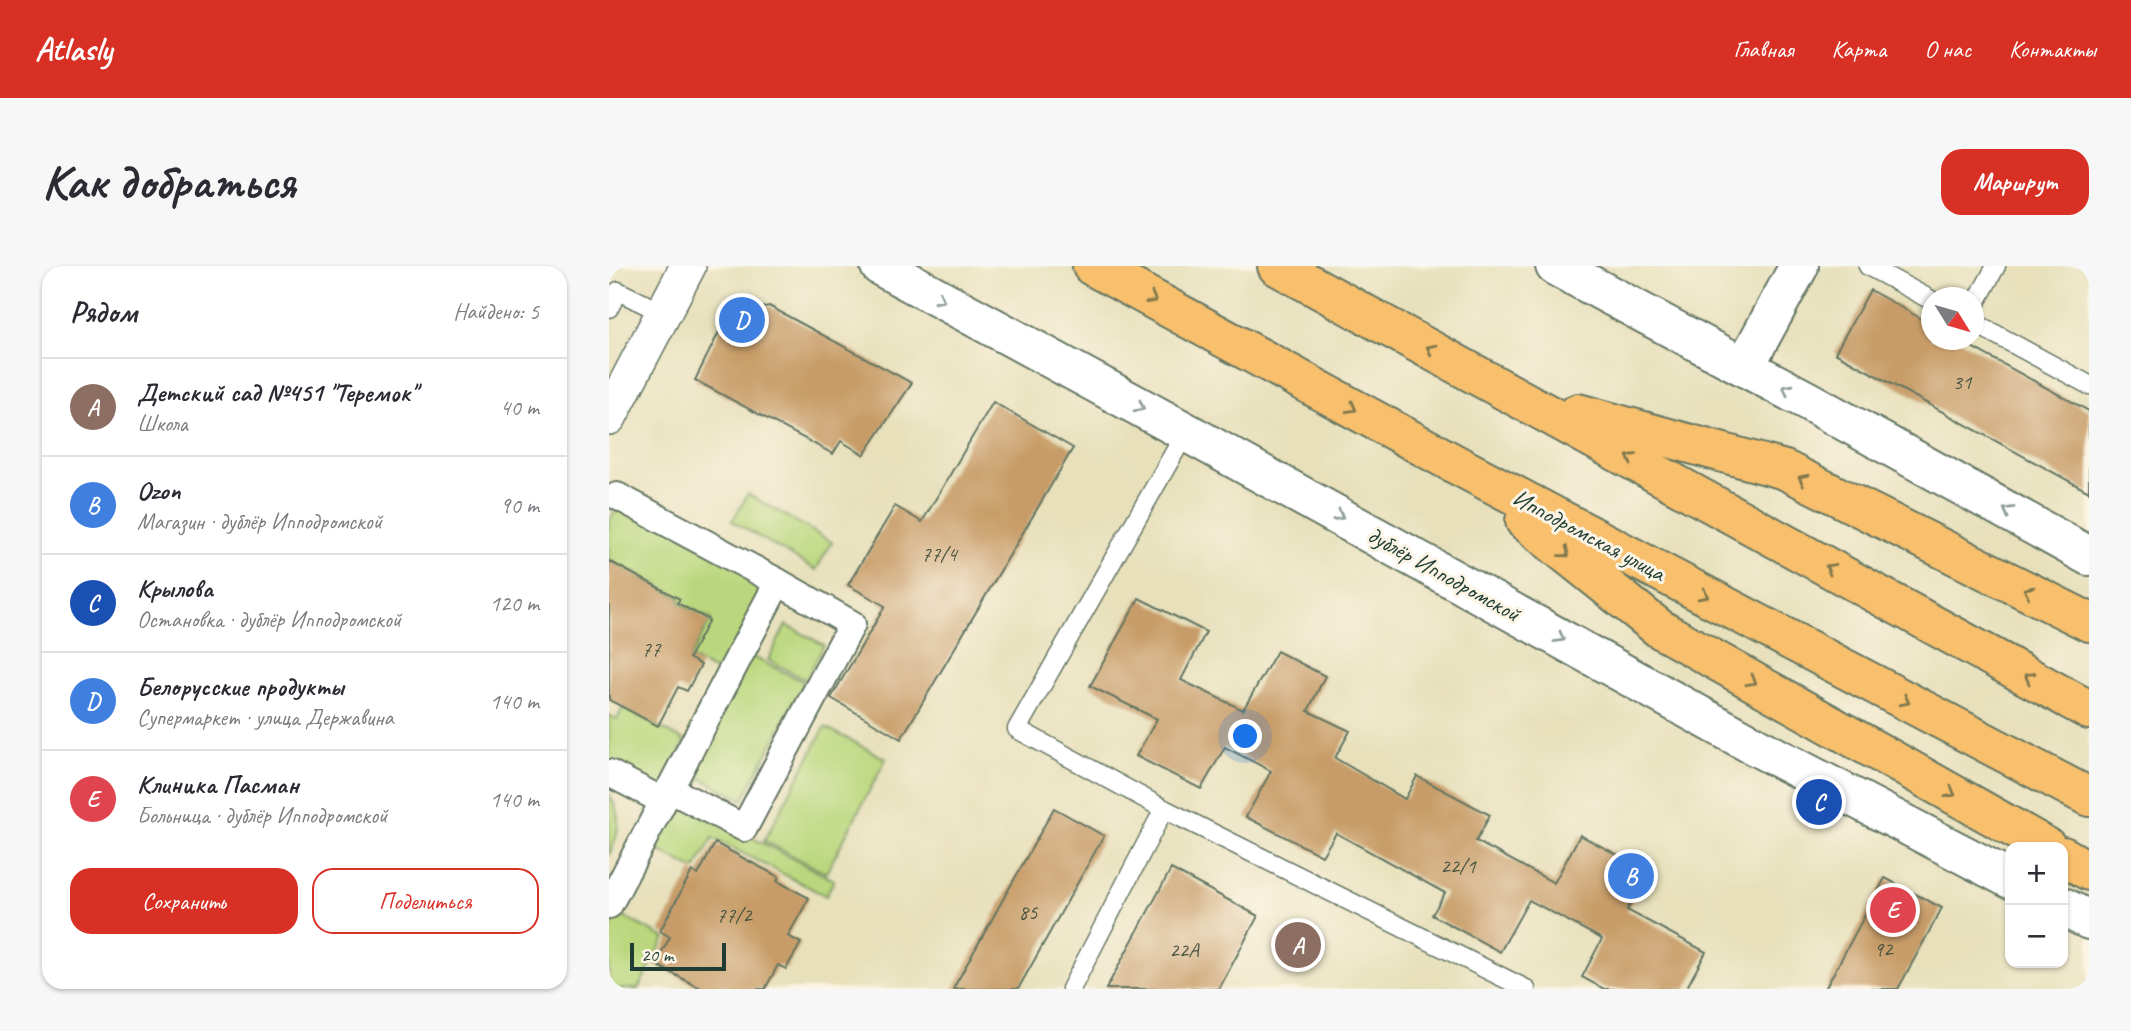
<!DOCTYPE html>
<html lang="ru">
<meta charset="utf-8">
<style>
:root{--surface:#fff;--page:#f7f7f7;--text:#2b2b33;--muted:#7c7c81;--line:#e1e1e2;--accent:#d93025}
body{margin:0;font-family:Caveat,sans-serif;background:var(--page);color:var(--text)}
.controls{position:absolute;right:21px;bottom:21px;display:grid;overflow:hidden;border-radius:14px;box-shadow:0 2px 5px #0004}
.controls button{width:63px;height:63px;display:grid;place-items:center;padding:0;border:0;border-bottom:2px solid var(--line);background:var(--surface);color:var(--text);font:35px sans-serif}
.compass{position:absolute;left:1312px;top:21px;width:63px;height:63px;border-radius:50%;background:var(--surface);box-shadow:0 2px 5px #0004;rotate:127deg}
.scale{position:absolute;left:21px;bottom:18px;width:96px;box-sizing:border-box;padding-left:7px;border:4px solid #1f3d34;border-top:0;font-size:19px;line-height:24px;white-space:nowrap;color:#1f3d34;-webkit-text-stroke:5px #fcf5e5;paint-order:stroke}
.you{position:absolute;left:637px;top:471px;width:24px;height:24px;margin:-18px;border:5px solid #fff;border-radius:50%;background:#1a73e8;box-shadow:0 0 0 10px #1a73e833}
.badge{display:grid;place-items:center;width:46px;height:46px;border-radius:50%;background:var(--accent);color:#fff;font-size:23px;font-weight:700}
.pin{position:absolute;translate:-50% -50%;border:4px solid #fff;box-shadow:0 2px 7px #0006}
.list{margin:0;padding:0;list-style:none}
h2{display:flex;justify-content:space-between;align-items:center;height:91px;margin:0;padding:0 28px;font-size:30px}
h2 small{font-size:23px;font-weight:400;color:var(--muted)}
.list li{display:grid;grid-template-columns:46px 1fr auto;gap:21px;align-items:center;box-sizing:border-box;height:98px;padding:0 28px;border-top:2px solid var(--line)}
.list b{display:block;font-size:26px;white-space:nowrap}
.list p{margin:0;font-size:23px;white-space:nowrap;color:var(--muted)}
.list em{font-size:23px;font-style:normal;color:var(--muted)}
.actions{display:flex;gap:14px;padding:21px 28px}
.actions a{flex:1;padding:16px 0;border:2px solid var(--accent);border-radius:21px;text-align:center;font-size:24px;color:var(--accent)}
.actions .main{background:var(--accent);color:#fff}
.map{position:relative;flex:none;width:1480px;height:723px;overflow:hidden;border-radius:21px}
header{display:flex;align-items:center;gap:42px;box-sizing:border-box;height:98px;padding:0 35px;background:var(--accent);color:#fff}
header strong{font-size:33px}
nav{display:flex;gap:38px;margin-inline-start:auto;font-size:24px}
.intro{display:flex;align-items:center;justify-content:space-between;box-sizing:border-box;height:168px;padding:0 42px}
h1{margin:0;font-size:49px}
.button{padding:18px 32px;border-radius:21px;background:var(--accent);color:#fff;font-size:24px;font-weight:700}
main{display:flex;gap:42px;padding:0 42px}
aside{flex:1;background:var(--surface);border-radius:21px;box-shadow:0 2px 5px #0004}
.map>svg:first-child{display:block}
.green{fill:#bad77d;stroke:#6c8a58;stroke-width:2}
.building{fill:#c79c67}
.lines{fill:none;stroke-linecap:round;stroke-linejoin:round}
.service-casing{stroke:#657663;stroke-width:21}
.pedestrian-casing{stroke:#657663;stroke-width:30}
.minor-casing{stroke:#657663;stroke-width:38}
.tertiary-casing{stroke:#657663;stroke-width:42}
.trunk-casing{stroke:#657663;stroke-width:42}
.service{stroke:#fff;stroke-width:18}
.pedestrian{stroke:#fff;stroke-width:26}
.minor{stroke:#fff;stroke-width:35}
.tertiary{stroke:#fff;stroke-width:38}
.trunk{stroke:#f8bf6c;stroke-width:38}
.oneway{stroke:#8f9e9a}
.oneway2{stroke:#81784d}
.labels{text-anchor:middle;stroke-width:6;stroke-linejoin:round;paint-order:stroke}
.number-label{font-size:21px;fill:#495541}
.street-label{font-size:24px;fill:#1f3d34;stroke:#fcf5e5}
</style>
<header>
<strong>Atlasly</strong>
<nav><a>Главная</a><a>Карта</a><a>О нас</a><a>Контакты</a></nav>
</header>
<div class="intro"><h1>Как добраться</h1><a class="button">Маршрут</a></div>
<main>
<aside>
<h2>Рядом<small>Найдено: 5</small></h2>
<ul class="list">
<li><span class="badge" style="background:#8d6e63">A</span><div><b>Детский сад №451 &quot;Теремок&quot;</b><p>Школа</p></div><em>40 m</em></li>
<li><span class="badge" style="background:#3f7fe0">B</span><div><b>Ozon</b><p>Магазин · дублёр Ипподромской</p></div><em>90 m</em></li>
<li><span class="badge" style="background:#1a4fb4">C</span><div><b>Крылова</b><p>Остановка · дублёр Ипподромской</p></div><em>120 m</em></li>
<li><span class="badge" style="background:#3f7fe0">D</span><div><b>Белорусские продукты</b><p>Супермаркет · улица Державина</p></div><em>140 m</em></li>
<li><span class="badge" style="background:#e0444e">E</span><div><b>Клиника Пасман</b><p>Больница · дублёр Ипподромской</p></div><em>140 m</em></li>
</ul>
<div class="actions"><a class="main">Сохранить</a><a>Поделиться</a></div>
</aside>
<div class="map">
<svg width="1480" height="723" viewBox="0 0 1480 723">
<rect width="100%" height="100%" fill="#fcf5e5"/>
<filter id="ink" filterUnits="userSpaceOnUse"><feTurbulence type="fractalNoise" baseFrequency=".0143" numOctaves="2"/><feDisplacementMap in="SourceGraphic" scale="14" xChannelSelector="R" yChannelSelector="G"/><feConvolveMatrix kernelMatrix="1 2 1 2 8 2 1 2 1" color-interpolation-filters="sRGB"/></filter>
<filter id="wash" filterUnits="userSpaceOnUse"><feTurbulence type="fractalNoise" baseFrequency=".00686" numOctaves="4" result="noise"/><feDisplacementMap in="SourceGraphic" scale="28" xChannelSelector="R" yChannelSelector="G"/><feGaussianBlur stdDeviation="1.57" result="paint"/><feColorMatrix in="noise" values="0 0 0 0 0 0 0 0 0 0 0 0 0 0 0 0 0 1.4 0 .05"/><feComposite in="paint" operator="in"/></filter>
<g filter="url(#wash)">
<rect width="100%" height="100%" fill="#e7e0bb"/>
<g class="green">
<path d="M 139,228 L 223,276 L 207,304 L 123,255 Z"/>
<path d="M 11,236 L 164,317 L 110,407 L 81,392 L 102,353 L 70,337 L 72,332 L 0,294 L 0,256 Z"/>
<path d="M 177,359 L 215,379 L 197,414 L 159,394 Z"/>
<path d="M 142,390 L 195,416 L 134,534 L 81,507 Z"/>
<path d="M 14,442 L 75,474 L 56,524 L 0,495 L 0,449 L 8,453 Z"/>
<path d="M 216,461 L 277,493 L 217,607 L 155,575 Z"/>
<path d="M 0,528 C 13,547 11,569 0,589 Z"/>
<path d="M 68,533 L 225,614 L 217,630 L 104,572 L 86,604 L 43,581 Z"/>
<path d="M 9,648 L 56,672 L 29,723 L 0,723 L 0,665 Z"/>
</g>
<g id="blocks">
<g class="building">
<path d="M 1261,24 L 1322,58 L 1322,74 L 1350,74 L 1480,145 L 1480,226 L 1226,87 Z"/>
<path d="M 160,40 L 303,117 L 255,189 L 232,175 L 224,188 L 86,114 L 119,48 Z"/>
<path d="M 384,136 L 464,182 L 292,473 L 222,432 L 276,340 L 239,319 L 286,240 L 313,256 Z"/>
<path d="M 0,295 L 71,333 L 68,337 L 100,354 L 80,392 L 92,399 L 78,425 L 69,421 L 49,460 L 0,434 Z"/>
<path d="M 530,332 L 597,366 L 572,414 L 634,444 L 668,385 L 716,410 L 699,445 L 741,465 L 726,492 L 796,533 L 808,510 L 881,549 L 867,575 L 945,617 L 971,569 L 1039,605 L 1018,644 L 1097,686 L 1077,723 L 995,723 L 973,711 L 993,673 L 920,634 L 891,686 L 823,649 L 836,627 L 727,567 L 713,590 L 637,551 L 662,505 L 616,481 L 592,523 L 527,490 L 548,453 L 481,420 Z"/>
<path d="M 445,542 L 495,570 L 409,723 L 344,723 Z"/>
<path d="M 106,577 L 170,611 L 168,615 L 200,632 L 179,670 L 192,677 L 177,703 L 169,699 L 156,723 L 93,723 L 46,698 L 61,671 L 51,665 L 83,605 L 89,609 Z"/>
<path d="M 562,603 L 649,650 L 610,723 L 497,723 Z"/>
<path d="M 1276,612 L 1333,642 L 1289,723 L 1216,723 Z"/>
</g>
</g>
</g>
<g filter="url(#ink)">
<use href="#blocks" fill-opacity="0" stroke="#657663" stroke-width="2"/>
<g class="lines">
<defs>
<g id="service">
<path d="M 1259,0 L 1322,34"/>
<path d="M 0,42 L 9,25 L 54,47"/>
<path d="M 1364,42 L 1387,0"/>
<path d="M 1364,56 L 1480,119"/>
<path d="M 577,166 L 408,463 L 555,543 L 917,723"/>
<path d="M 462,723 L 555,543"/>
</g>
<g id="pedestrian">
<path d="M 0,507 L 54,535"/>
<path d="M 60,523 L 135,562 L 243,358 L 169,316"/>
<path d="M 0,639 L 169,316 L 8,230"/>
</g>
<path id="minor" d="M 0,151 L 79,0"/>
<g id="tertiary">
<path d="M 271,0 L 577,166 L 1146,480 L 1401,613"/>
<path d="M 946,0 L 1199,135 L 1480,290"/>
<path d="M 1136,100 L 1190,0"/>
<path d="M 1454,641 L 1480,654"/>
</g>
<g id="trunk">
<path d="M 483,0 L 846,198 L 1480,531"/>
<path d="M 668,0 L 1480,444"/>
<path d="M 969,147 L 1176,204 L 1480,356"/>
<path d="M 916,255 L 1051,363 L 1438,581"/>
<path d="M 1454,590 L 1480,605"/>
</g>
</defs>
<use href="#service" class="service-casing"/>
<use href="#pedestrian" class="pedestrian-casing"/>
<use href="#minor" class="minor-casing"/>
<use href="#tertiary" class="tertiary-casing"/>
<use href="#trunk" class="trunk-casing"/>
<use href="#service" class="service"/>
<use href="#pedestrian" class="pedestrian"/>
<use href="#minor" class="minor"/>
<use href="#tertiary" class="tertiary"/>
<use href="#trunk" class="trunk"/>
</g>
<defs><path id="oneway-chevron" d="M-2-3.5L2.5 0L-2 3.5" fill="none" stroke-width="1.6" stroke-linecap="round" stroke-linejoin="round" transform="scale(1.75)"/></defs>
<g class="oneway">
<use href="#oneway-chevron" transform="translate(331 33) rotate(28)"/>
<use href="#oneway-chevron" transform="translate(1178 123) rotate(-152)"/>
<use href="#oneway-chevron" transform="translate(531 141) rotate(28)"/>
<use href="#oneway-chevron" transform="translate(1399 245) rotate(-151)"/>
<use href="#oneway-chevron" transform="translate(730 250) rotate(29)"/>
<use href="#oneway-chevron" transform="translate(951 372) rotate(29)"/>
</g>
<g class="oneway2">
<use href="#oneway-chevron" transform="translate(543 33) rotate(29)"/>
<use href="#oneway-chevron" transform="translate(822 83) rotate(-152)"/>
<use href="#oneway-chevron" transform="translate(743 142) rotate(29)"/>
<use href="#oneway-chevron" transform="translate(1022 192) rotate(-151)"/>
<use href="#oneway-chevron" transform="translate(1194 213) rotate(-153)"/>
<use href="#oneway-chevron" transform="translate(956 287) rotate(39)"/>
<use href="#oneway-chevron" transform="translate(1221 302) rotate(-151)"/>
<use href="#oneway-chevron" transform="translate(1419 325) rotate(-153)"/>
<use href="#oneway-chevron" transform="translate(1095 329) rotate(28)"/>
<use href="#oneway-chevron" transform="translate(1420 411) rotate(-151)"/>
<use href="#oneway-chevron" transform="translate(1143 415) rotate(29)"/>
<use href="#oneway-chevron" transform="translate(1296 435) rotate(28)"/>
<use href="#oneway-chevron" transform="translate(1342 527) rotate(29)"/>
</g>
</g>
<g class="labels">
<g class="number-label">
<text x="1353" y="123">31</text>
<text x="330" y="295">77/4</text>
<text x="42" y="390">77</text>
<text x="849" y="607">22/1</text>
<text x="419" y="653">85</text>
<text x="125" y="656">77/2</text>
<text x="1274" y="690">92</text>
<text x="575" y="691">22А</text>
</g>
<g class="street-label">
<text transform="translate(980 269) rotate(28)" y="8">Ипподромская улица</text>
<text transform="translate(835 308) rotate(29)" y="8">дублёр Ипподромской</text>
</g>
</g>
</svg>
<div class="controls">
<button>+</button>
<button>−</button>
</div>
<svg class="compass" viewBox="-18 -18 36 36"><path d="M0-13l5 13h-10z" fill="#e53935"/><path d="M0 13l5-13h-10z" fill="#7c7c81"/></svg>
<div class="scale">20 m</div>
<div class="you"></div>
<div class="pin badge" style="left:689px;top:679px;background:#8d6e63">A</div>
<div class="pin badge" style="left:1022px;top:610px;background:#3f7fe0">B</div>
<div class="pin badge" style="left:1210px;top:536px;background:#1a4fb4">C</div>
<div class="pin badge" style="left:133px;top:54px;background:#3f7fe0">D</div>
<div class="pin badge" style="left:1284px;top:644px;background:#e0444e">E</div>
</div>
</main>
